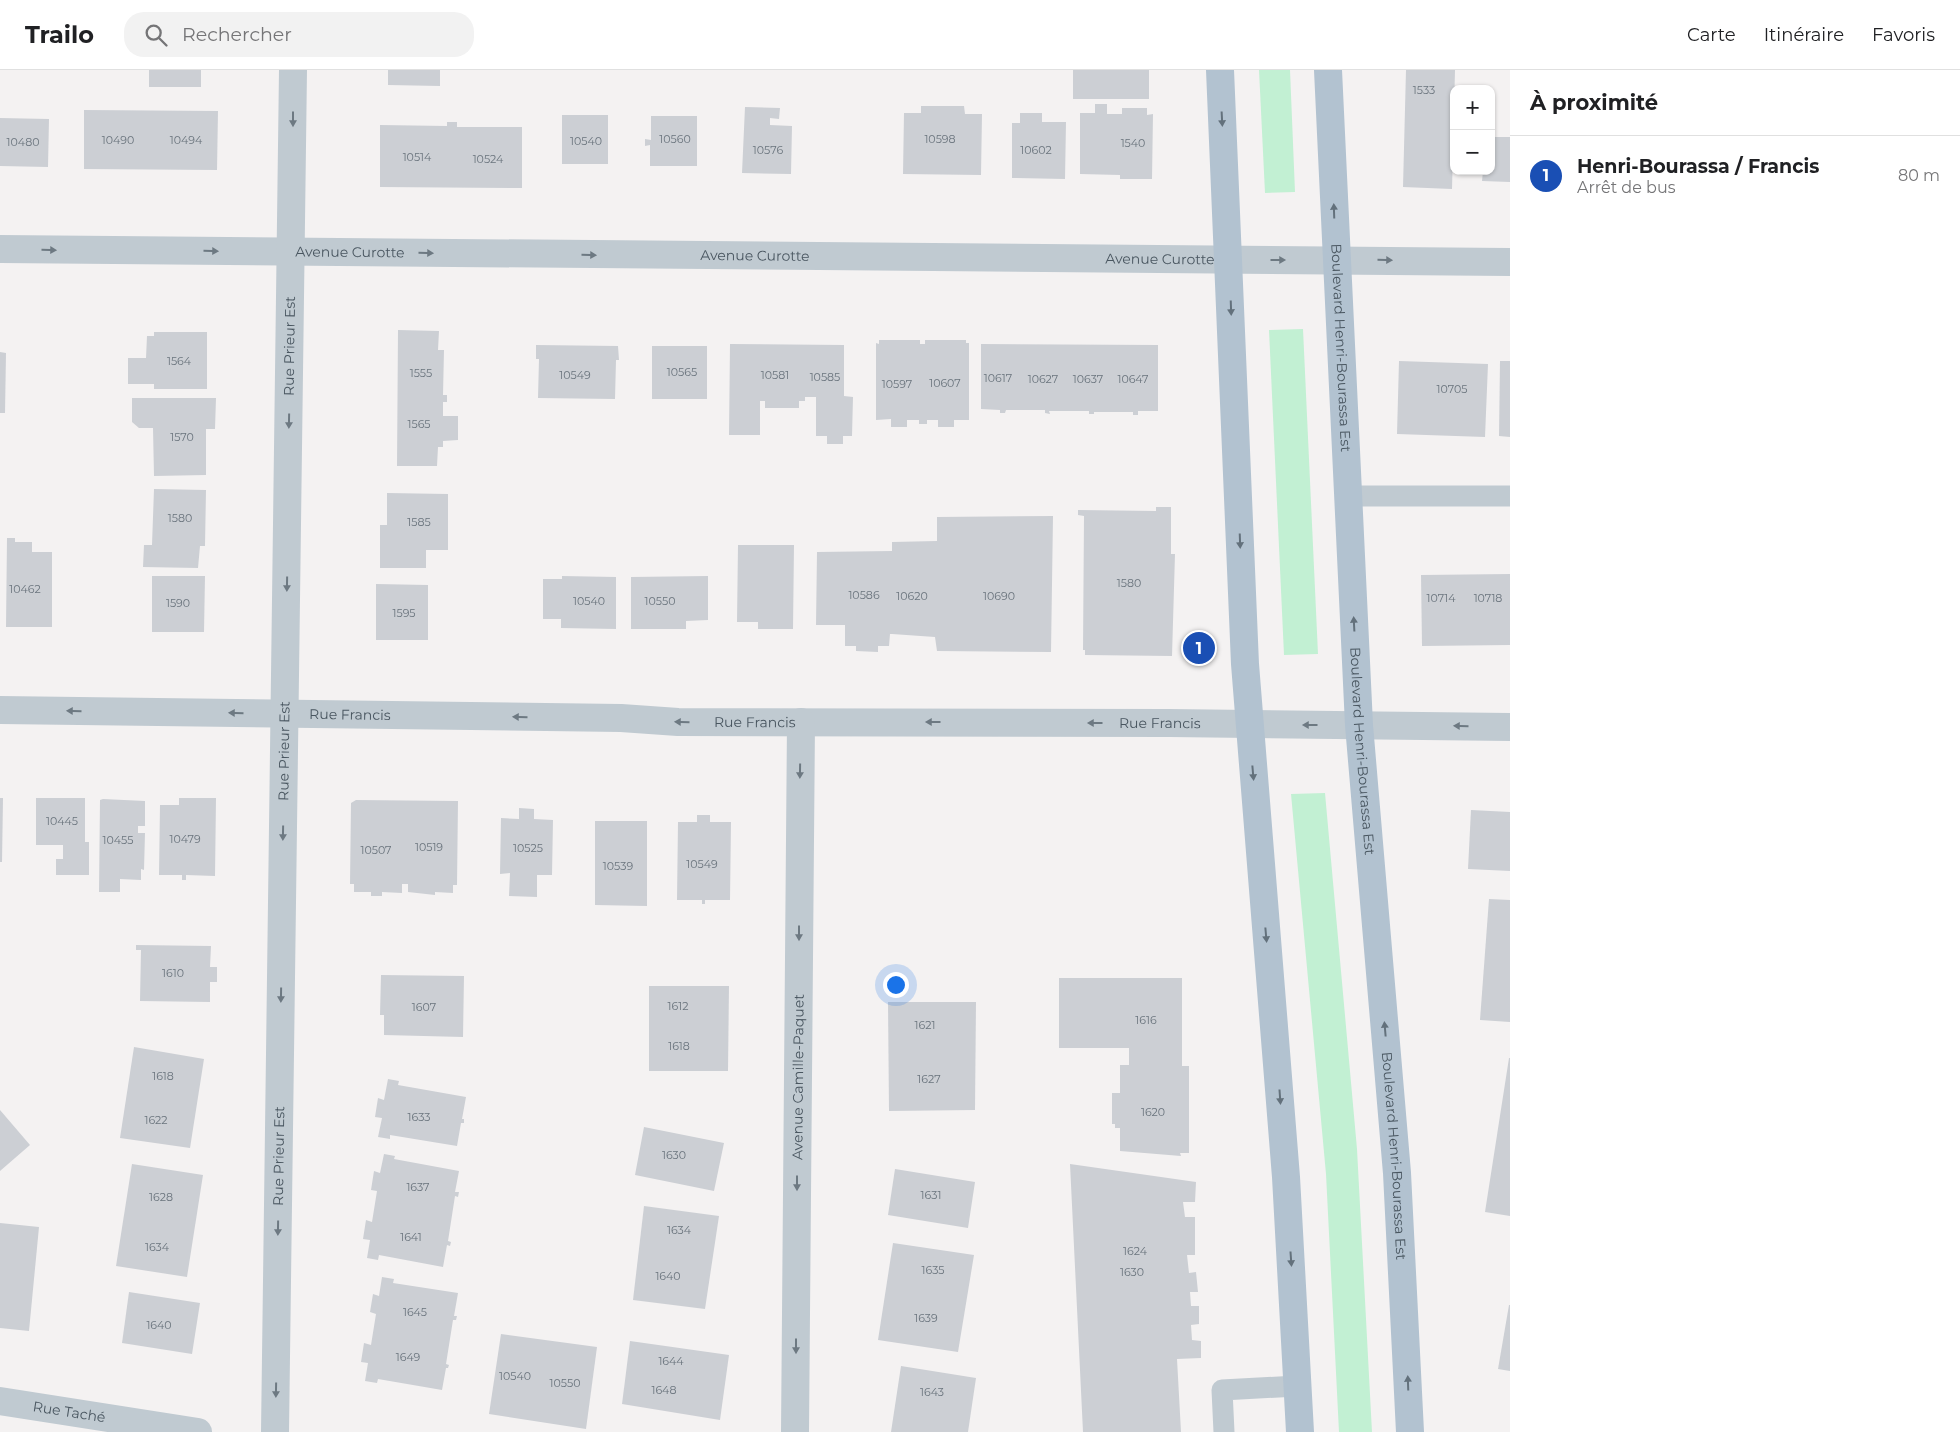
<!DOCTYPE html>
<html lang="fr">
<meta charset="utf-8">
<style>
:root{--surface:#fff;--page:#f2f2f2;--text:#202124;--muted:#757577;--line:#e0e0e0;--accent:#2563eb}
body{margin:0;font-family:Montserrat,sans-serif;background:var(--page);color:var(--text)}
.controls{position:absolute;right:15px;top:15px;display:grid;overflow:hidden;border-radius:10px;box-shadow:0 1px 4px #0004}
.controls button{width:45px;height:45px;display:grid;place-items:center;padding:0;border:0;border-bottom:1px solid var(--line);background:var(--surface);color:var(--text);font:25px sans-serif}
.you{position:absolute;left:895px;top:914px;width:18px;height:18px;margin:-12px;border:4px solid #fff;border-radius:50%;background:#1a73e8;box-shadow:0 0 0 8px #1a73e833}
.badge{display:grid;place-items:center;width:32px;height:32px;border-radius:50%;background:var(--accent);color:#fff;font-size:16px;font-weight:700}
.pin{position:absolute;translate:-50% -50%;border:2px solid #fff;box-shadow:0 1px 5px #0006}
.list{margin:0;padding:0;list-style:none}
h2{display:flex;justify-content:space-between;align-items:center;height:65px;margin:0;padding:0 20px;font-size:21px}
h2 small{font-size:16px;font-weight:400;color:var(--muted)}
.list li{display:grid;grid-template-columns:32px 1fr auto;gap:15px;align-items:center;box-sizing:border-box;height:80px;padding:0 20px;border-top:1px solid var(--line)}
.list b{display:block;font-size:19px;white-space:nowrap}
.list p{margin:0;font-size:16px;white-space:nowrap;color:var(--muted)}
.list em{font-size:16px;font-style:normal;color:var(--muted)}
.icon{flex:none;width:28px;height:28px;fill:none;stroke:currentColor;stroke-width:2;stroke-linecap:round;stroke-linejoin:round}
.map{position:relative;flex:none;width:1510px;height:1362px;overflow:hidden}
header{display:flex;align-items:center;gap:30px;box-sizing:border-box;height:70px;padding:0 25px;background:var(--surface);border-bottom:1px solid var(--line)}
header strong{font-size:24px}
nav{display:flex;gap:28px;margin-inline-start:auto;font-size:18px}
.search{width:350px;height:45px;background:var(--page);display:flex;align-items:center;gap:12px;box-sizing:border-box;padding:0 18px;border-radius:20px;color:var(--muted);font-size:19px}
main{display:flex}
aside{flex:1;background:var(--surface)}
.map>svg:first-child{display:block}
.green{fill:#c2f0d3}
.building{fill:#cccfd4}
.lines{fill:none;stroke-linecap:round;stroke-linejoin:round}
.service{stroke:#c0cad1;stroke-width:21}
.minor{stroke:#c0cad1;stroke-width:28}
.primary{stroke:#b2c2d0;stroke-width:28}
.oneway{fill:#6d7982}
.oneway2{fill:#63717c}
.labels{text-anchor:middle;stroke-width:4.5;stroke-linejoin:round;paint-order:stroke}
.number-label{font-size:11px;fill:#6a747d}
.street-label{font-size:14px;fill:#495660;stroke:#fff}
</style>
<header>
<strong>Trailo</strong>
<div class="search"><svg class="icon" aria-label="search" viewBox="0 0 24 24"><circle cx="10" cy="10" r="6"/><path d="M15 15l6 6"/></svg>Rechercher</div>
<nav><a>Carte</a><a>Itinéraire</a><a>Favoris</a></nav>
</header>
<main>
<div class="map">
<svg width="1510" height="1362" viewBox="0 0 1510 1362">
<rect width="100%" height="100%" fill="#f4f2f2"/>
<g class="green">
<path d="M 1259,0 L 1290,0 L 1295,122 L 1265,123 Z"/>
<path d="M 1303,259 L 1318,584 L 1284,585 L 1269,260 Z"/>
<path d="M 1325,723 L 1357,1079 L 1372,1362 L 1339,1362 L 1326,1104 L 1291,724 Z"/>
</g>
<g class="building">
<rect x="149" y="0" width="52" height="17"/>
<path d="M 388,0 L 440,0 L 440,16 L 388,15 Z"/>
<rect x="1073" y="0" width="76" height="29"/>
<path d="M 1406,0 L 1455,0 L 1452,119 L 1403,117 Z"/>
<path d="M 1095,34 L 1107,34 L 1107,44 L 1122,44 L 1122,38 L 1147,38 L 1147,45 L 1153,44 L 1152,109 L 1120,109 L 1120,105 L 1080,104 L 1080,43 L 1095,43 Z"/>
<path d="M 921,36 L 964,36 L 965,44 L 982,44 L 981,105 L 903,104 L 904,43 L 921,43 Z"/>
<path d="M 745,37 L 780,38 L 779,49 L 770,48 L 770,55 L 792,56 L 791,104 L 742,103 Z"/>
<path d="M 84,40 L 218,41 L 217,100 L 84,99 Z"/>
<path d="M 1020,43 L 1042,43 L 1042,52 L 1066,52 L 1065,109 L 1012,108 L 1012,53 L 1020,53 Z"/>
<rect x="562" y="45" width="46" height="49"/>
<path d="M 651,46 L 697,46 L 697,96 L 650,96 L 650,75 L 645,76 L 645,69 L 651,70 Z"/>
<path d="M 0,48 L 49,49 L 48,97 L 0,96 Z"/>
<path d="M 447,52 L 457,52 L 457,57 L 522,57 L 522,118 L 380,117 L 380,55 L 447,56 Z"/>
<path d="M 1491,67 L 1510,67 L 1510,112 L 1482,111 L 1483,101 L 1491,101 Z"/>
<path d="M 398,260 L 439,261 L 438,280 L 444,280 L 443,325 L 447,325 L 447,332 L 443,332 L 443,346 L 458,346 L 458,370 L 443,371 L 443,377 L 438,377 L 437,396 L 397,396 Z"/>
<path d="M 154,262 L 207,262 L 207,319 L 154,319 L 154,314 L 128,314 L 128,288 L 146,288 L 147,266 L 154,266 Z"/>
<path d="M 879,270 L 920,270 L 920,274 L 925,274 L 925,270 L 966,270 L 966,273 L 969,273 L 969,350 L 954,350 L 954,357 L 938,357 L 938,350 L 927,350 L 927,354 L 919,354 L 919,350 L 907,350 L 907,357 L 891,357 L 891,349 L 876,350 L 876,273 L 879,274 Z"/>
<path d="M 730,274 L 844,275 L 844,326 L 853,327 L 852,366 L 843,366 L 843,374 L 827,374 L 827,366 L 816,366 L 816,327 L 805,327 L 805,331 L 799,331 L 799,338 L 765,338 L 765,331 L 760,331 L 760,365 L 729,365 Z"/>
<path d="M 981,274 L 1158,275 L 1158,341 L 1138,341 L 1138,345 L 1133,345 L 1133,342 L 1094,342 L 1094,344 L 1089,344 L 1089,341 L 1049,341 L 1050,344 L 1045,343 L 1045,340 L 1006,340 L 1005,343 L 1000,343 L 1000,340 L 981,339 Z"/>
<path d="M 536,275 L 618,276 L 619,290 L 616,290 L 615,329 L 538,328 L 539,289 L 536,289 Z"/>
<rect x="652" y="276" width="55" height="53"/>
<path d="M 0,282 L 6,283 L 5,343 L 0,343 Z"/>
<path d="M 1399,291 L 1488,294 L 1485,367 L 1397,364 Z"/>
<path d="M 1500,291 L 1510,291 L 1510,367 L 1499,366 Z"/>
<path d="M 132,328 L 216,328 L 215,359 L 206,359 L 206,405 L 154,406 L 153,358 L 139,358 L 132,352 Z"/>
<path d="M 154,419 L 206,420 L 205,476 L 200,476 L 198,498 L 143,497 L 144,475 L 152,475 Z"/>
<path d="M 387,423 L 448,424 L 448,480 L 426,480 L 426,498 L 380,498 L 380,455 L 387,455 Z"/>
<path d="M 1156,437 L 1171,437 L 1171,484 L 1175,484 L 1172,586 L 1085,585 L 1085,580 L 1083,580 L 1084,446 L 1078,445 L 1078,440 L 1156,441 Z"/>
<path d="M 1053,446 L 1051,582 L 937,581 L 935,567 L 892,564 L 890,564 L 889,576 L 878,576 L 878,582 L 856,581 L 856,576 L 845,576 L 845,555 L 816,555 L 817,482 L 892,481 L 892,472 L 937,471 L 937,447 Z"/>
<path d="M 7,468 L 15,468 L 15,472 L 32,472 L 32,482 L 52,482 L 52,557 L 6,557 Z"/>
<path d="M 738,475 L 794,475 L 793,559 L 758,559 L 758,552 L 737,552 Z"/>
<path d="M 1510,504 L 1510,575 L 1422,576 L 1421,505 Z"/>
<path d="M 152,506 L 205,506 L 204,562 L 152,562 Z"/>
<path d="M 562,506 L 616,507 L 616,559 L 561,558 L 561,549 L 543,549 L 543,509 L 562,509 Z"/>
<path d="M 708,506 L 708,550 L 686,551 L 686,559 L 631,559 L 631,507 Z"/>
<path d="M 376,514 L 428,515 L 428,570 L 376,570 Z"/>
<path d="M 0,728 L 3,728 L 2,792 L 0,792 Z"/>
<path d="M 36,728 L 85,728 L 85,772 L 89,772 L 89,805 L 56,805 L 56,789 L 63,789 L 63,775 L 36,775 Z"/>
<path d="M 179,728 L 216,728 L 215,806 L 186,805 L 186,810 L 182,810 L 182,805 L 159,805 L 160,735 L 179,735 Z"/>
<path d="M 103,729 L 145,731 L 145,756 L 138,756 L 138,763 L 145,763 L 144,800 L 141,799 L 141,810 L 120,809 L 120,822 L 99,822 L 100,730 Z"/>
<path d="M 356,730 L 458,731 L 457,815 L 453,815 L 453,823 L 435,822 L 435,825 L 408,822 L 408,814 L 402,814 L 402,823 L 382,822 L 382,826 L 371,826 L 371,822 L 354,822 L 354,814 L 350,814 L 351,733 Z"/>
<path d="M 519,738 L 534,739 L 534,749 L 553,750 L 552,805 L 537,805 L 537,827 L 509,826 L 510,803 L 500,804 L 501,748 L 519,749 Z"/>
<path d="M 1471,740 L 1510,742 L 1510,801 L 1468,799 Z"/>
<path d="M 697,745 L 710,745 L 710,752 L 731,752 L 730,830 L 705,830 L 705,834 L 702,834 L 702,830 L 677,830 L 678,752 L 697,752 Z"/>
<path d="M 595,751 L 647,751 L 647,836 L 595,835 Z"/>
<path d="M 1489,829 L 1510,830 L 1510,952 L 1480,950 Z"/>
<path d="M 136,875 L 211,876 L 210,897 L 217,897 L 217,912 L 210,912 L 210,932 L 140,931 L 141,880 L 136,880 Z"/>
<path d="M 381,905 L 464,906 L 463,967 L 384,965 L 384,945 L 380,945 Z"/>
<path d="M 1059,908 L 1182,908 L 1182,996 L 1189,996 L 1189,1083 L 1180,1083 L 1181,1086 L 1120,1081 L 1120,1058 L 1115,1058 L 1115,1054 L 1112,1054 L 1112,1023 L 1120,1023 L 1120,995 L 1129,995 L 1129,978 L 1059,978 Z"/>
<path d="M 649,916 L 729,916 L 728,1001 L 649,1001 Z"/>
<path d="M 888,932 L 976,932 L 975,1040 L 889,1041 Z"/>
<path d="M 134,977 L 204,989 L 190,1078 L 120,1068 Z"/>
<path d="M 1509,988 L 1510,988 L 1510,1146 L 1485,1142 Z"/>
<path d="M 388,1009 L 399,1011 L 398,1015 L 466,1027 L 462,1049 L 464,1049 L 464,1053 L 461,1053 L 457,1076 L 390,1065 L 390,1069 L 378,1067 L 382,1048 L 375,1047 L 378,1028 L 384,1030 Z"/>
<path d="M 0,1040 L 30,1075 L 0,1101 Z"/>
<path d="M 644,1057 L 724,1073 L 714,1121 L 635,1105 Z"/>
<path d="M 384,1084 L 395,1086 L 394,1089 L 459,1101 L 455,1122 L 459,1122 L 458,1127 L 455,1126 L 448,1171 L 451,1172 L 450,1176 L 447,1175 L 443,1197 L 379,1185 L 378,1190 L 367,1188 L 370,1170 L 363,1169 L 366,1150 L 372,1152 L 377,1121 L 371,1120 L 374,1101 L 380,1103 Z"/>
<path d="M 132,1094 L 203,1105 L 187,1207 L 116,1196 Z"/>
<path d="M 1070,1094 L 1196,1112 L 1195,1132 L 1183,1132 L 1185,1147 L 1195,1147 L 1195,1185 L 1187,1185 L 1189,1203 L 1196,1202 L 1198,1222 L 1190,1222 L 1191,1236 L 1199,1236 L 1199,1254 L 1191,1255 L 1192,1270 L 1201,1271 L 1201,1288 L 1177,1289 L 1181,1362 L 1083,1362 Z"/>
<path d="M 895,1099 L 975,1112 L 968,1158 L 888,1145 Z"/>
<path d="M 644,1136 L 719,1146 L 705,1239 L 633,1230 Z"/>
<path d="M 0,1153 L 39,1157 L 29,1261 L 0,1258 Z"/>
<path d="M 893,1173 L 974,1185 L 958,1282 L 878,1270 Z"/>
<path d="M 382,1207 L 394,1209 L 393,1213 L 458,1223 L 454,1246 L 457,1246 L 456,1250 L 453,1250 L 446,1294 L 449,1295 L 448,1298 L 446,1298 L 442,1320 L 378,1309 L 377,1313 L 365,1311 L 368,1293 L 361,1292 L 364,1273 L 371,1275 L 376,1244 L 370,1242 L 373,1224 L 379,1226 Z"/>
<path d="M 129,1222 L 200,1233 L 192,1284 L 122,1273 Z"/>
<path d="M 1509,1235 L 1510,1235 L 1510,1301 L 1498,1299 Z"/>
<path d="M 501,1264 L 597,1277 L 586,1359 L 489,1344 Z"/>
<path d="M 630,1271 L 729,1285 L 720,1350 L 622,1334 Z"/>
<path d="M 901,1296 L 976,1308 L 968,1362 L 891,1362 Z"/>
</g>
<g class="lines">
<g class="service">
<path d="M 1348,426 L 1510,426"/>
<path d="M 1224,1362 L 1222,1320 L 1297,1316"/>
</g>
<g class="minor">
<path id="s1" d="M 0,179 L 1510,192"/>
<path id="s2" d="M 0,640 L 621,648 L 678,652 L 1169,653 L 1510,657"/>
<path id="s3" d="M 0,1331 L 198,1362"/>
<path id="s4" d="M 275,1362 L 293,0"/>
<path id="s5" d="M 795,1362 L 801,652"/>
</g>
<g class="primary">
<path d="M 1220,0 L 1245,594 L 1286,1107 L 1300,1362"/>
<path id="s6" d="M 1328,0 L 1359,655 L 1397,1103 L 1410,1362"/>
</g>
</g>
<defs><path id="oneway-solid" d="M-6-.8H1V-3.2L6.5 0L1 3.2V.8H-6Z" transform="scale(1.25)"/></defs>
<g class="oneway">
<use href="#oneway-solid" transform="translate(293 49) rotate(90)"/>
<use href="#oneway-solid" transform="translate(49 180) rotate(1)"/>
<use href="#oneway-solid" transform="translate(211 181) rotate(1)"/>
<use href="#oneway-solid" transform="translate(426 183) rotate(1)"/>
<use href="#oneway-solid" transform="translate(589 185) rotate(1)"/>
<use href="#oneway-solid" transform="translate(1278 190)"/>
<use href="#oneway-solid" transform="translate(1385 190) rotate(1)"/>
<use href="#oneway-solid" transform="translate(289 351) rotate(91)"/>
<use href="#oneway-solid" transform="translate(287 514) rotate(91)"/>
<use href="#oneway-solid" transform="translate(74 641) rotate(-179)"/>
<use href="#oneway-solid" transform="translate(236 643) rotate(-179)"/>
<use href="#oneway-solid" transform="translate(520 647) rotate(-179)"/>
<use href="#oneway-solid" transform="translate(682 652) rotate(-179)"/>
<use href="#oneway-solid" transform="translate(933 652) rotate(-180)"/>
<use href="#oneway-solid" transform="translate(1095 653) rotate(-180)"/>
<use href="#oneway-solid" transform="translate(1310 655) rotate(-180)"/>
<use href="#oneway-solid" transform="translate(1461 656) rotate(-179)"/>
<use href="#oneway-solid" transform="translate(800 701) rotate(91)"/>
<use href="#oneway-solid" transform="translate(283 763) rotate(91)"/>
<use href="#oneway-solid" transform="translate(799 863) rotate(90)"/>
<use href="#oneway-solid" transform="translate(281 925) rotate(91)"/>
<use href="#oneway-solid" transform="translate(797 1113) rotate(90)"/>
<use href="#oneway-solid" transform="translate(278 1158) rotate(91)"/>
<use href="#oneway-solid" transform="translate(796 1276) rotate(90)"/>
<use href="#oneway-solid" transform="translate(276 1320) rotate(91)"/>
</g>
<g class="oneway2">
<use href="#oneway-solid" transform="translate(1222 49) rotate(87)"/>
<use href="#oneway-solid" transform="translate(1334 141) rotate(-92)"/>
<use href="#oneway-solid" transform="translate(1231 238) rotate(88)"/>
<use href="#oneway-solid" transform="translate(1240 471) rotate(88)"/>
<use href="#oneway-solid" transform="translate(1354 554) rotate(-93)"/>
<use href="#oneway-solid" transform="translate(1253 703) rotate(85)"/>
<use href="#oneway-solid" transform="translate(1266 865) rotate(85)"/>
<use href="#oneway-solid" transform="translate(1385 959) rotate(-95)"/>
<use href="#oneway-solid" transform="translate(1280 1027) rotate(86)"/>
<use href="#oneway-solid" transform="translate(1291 1189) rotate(86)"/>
<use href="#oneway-solid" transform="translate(1408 1313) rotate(-92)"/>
</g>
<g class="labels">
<g class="number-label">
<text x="1424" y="24">1533</text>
<text x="675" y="73">10560</text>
<text x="940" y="73">10598</text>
<text x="118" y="74">10490</text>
<text x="186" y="74">10494</text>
<text x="586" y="75">10540</text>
<text x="23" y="76">10480</text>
<text x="1133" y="77">1540</text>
<text x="768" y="84">10576</text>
<text x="1036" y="84">10602</text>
<text x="417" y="91">10514</text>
<text x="488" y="93">10524</text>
<text x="179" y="295">1564</text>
<text x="682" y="306">10565</text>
<text x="421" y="307">1555</text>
<text x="575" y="309">10549</text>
<text x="775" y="309">10581</text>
<text x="825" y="311">10585</text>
<text x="998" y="312">10617</text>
<text x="1043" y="313">10627</text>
<text x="1088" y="313">10637</text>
<text x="1133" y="313">10647</text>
<text x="945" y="317">10607</text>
<text x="897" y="318">10597</text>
<text x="1452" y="323">10705</text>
<text x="419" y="358">1565</text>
<text x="182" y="371">1570</text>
<text x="180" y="452">1580</text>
<text x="419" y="456">1585</text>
<text x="1129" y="517">1580</text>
<text x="25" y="523">10462</text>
<text x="864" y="529">10586</text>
<text x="912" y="530">10620</text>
<text x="999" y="530">10690</text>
<text x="1441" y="532">10714</text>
<text x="1488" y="532">10718</text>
<text x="589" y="535">10540</text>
<text x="660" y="535">10550</text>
<text x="178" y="537">1590</text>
<text x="404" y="547">1595</text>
<text x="62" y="755">10445</text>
<text x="185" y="773">10479</text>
<text x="118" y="774">10455</text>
<text x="429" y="781">10519</text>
<text x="528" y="782">10525</text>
<text x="376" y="784">10507</text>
<text x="702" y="798">10549</text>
<text x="618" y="800">10539</text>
<text x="173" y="907">1610</text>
<text x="678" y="940">1612</text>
<text x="424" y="941">1607</text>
<text x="1146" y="954">1616</text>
<text x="925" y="959">1621</text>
<text x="679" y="980">1618</text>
<text x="163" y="1010">1618</text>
<text x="929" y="1013">1627</text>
<text x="1153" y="1046">1620</text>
<text x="419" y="1051">1633</text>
<text x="156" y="1054">1622</text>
<text x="674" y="1089">1630</text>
<text x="418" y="1121">1637</text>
<text x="931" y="1129">1631</text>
<text x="161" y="1131">1628</text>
<text x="679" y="1164">1634</text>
<text x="411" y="1171">1641</text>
<text x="157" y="1181">1634</text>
<text x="1135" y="1185">1624</text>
<text x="933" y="1204">1635</text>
<text x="1132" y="1206">1630</text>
<text x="668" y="1210">1640</text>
<text x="415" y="1246">1645</text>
<text x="926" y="1252">1639</text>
<text x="159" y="1259">1640</text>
<text x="408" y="1291">1649</text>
<text x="671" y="1295">1644</text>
<text x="515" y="1310">10540</text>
<text x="565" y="1317">10550</text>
<text x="664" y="1324">1648</text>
<text x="932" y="1326">1643</text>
</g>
<g class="street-label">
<text dy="5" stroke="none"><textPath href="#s1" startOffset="350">Avenue Curotte</textPath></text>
<text dy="5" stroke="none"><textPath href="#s1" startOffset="755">Avenue Curotte</textPath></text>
<text dy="5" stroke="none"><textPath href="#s1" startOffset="1160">Avenue Curotte</textPath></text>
<text dy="5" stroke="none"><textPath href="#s4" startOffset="1086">Rue Prieur Est</textPath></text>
<text dy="5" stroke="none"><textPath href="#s6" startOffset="278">Boulevard Henri-Bourassa Est</textPath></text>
<text dy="5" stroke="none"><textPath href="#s2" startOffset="350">Rue Francis</textPath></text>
<text dy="5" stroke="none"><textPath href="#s2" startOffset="755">Rue Francis</textPath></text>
<text dy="5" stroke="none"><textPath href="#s2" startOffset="1160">Rue Francis</textPath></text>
<text dy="5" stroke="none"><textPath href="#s4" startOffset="681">Rue Prieur Est</textPath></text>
<text dy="5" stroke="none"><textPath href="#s6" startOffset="682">Boulevard Henri-Bourassa Est</textPath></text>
<text dy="5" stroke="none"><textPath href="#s5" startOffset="355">Avenue Camille-Paquet</textPath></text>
<text dy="5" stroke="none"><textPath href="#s6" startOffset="1088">Boulevard Henri-Bourassa Est</textPath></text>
<text dy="5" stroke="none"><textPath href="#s4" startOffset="276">Rue Prieur Est</textPath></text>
<text dy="5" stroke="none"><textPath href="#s3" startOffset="70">Rue Taché</textPath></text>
</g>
</g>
</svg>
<div class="controls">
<button>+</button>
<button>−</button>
</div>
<div class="you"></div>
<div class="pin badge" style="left:1199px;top:578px;background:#1a4fb4">1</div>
</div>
<aside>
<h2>À proximité<small></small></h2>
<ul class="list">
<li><span class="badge" style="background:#1a4fb4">1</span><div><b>Henri-Bourassa / Francis</b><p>Arrêt de bus</p></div><em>80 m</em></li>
</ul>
</aside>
</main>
